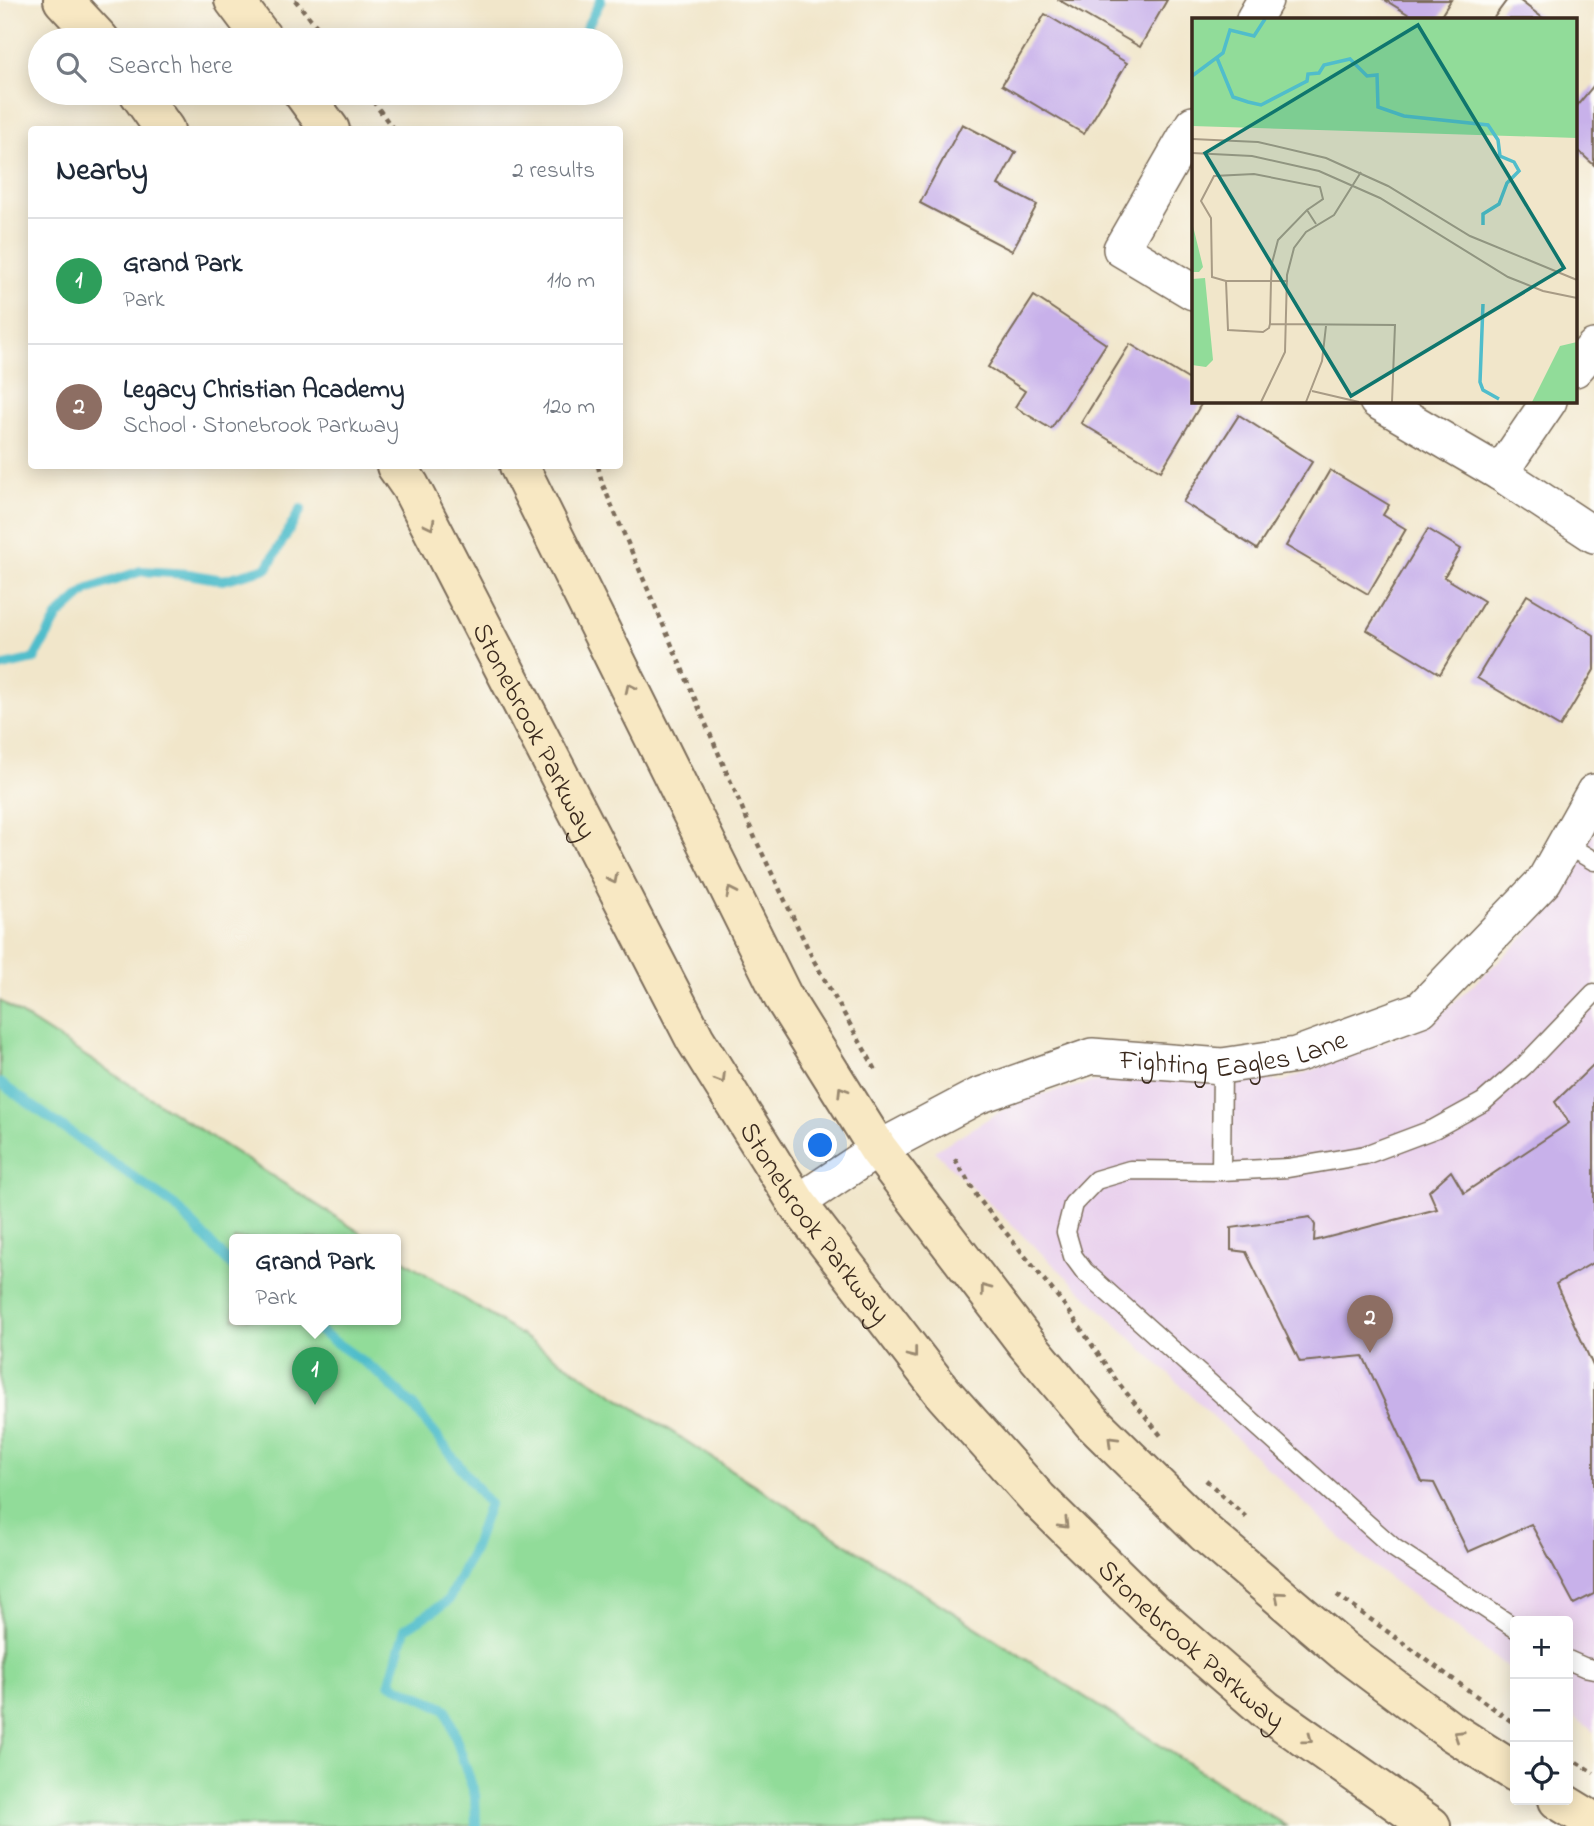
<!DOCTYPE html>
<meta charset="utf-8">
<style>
:root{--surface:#fff;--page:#f2f2f3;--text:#1f2937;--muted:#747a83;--line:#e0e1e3;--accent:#ea580c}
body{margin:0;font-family:"Indie Flower",sans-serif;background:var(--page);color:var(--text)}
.controls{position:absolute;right:21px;bottom:21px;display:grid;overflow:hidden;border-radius:7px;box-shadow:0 4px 18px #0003}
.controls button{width:63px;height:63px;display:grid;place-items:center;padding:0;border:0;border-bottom:2px solid var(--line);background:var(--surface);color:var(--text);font:35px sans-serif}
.you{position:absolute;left:821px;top:1146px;width:24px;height:24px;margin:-18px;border:5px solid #fff;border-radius:50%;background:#1a73e8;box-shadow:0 0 0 10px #1a73e833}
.badge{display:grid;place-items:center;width:46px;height:46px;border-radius:50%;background:var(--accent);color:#fff;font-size:23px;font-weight:700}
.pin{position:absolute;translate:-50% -58px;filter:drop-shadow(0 2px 4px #0008)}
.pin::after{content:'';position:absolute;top:37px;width:24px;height:21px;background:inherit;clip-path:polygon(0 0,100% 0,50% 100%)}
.popup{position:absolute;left:229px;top:1234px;width:172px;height:91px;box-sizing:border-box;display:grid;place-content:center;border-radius:7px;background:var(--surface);filter:drop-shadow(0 2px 5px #0005);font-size:23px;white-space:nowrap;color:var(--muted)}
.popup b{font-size:26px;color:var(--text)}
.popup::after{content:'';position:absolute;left:50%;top:100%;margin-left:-14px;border:14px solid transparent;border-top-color:var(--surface)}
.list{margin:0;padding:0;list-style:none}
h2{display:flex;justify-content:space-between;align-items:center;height:91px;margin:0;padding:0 28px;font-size:30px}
h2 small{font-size:23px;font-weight:400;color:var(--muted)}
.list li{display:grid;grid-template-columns:46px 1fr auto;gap:21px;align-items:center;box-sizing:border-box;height:126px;padding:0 28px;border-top:2px solid var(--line)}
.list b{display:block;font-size:26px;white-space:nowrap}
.list p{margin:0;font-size:23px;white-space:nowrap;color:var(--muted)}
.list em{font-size:23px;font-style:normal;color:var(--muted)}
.icon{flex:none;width:38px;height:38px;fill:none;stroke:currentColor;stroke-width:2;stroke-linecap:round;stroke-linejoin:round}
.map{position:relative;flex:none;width:1594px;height:1826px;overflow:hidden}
.search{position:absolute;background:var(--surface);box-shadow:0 4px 18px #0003;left:28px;top:28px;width:595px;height:77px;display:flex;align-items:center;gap:18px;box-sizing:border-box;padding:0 24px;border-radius:38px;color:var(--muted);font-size:26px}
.panel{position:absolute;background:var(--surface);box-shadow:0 4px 18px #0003;left:28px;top:126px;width:595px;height:343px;border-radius:7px}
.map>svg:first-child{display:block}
.built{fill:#e9d1ed}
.green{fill:#91dc99;stroke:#66835c;stroke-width:2}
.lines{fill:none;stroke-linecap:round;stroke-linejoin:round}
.stream{stroke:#50bdcb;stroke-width:10}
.building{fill:#c8b1ea}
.lane-casing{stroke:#7b6c5a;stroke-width:21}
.street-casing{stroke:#7b6c5a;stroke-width:38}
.secondary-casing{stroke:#7b6c5a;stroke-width:42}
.path{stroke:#7b6c5a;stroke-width:4.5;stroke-dasharray:5 5;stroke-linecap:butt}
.lane{stroke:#fff;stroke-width:18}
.street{stroke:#fff;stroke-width:35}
.secondary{stroke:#f8e8c3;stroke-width:38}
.oneway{stroke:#9a8970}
.labels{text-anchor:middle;stroke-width:7;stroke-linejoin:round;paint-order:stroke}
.street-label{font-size:28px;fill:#3b2a1e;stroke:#fdfcf7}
.inset-river{fill:none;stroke:#50bdcb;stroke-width:3.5}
.inset-road{fill:none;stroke:#a89b85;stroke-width:2}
.view{fill:#0f766e;fill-opacity:0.15;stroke:#0f766e;stroke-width:3.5}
.inset-edge{fill:none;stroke:#3b2a1e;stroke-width:3.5}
</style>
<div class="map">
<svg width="1594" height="1826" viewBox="0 0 1594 1826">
<rect width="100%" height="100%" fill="#fdfcf7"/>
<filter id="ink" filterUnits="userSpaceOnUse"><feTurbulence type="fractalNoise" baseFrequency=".0143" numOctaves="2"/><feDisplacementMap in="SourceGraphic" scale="14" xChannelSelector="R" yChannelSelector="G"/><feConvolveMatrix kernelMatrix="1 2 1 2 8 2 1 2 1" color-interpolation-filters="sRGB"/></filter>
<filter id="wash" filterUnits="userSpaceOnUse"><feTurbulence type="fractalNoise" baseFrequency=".00686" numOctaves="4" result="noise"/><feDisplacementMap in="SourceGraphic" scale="28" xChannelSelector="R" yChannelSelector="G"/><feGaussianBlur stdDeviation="1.57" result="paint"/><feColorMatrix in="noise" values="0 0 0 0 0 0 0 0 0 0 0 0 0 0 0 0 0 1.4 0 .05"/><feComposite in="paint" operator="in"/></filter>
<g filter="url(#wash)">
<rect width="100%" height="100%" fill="#f1e6ca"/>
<path class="built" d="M 1594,832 L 1594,1732 L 1568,1712 L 1568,1621 L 1515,1621 L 1515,1673 L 1359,1555 L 934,1151 L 1021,1099 L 1120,1076 L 1284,1081 L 1430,1024 L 1526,936 Z"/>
<path class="green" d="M 0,1001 L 370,1239 L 234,1239 L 234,1319 L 396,1319 L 396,1255 L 1286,1826 L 0,1826 Z"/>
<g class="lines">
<g class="stream">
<path d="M 580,40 L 601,0"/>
<path d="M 0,667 L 34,659 L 58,616 L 87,590 L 141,571 L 188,574 L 223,580 L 267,568 L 301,509"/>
<path d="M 0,1083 L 176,1207 L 234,1268"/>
<path d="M 302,1319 L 375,1370 L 414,1407 L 489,1504 L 474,1547 L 448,1601 L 405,1629 L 390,1683 L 446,1709 L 475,1795 L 476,1826"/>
</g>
</g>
<g id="blocks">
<g class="building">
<path d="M 1059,0 L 1167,0 L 1140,47 Z"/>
<path d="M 1385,0 L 1451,0 L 1439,19 L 1416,19 Z"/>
<path d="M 1507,0 L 1519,0 L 1544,19 L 1493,19 Z"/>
<path d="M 1045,14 L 1127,63 L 1084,134 L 1002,85 Z"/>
<path d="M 1594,85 L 1594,165 L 1575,148 L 1575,108 Z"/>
<path d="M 962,124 L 1016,152 L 998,185 L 1037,205 L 1012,251 L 920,203 Z"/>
<path d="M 1034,296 L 1106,344 L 1051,429 L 1015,407 L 1025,391 L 988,367 Z"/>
<path d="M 1130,344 L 1193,382 L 1193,401 L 1203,401 L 1161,471 L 1081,423 Z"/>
<path d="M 1239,415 L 1312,462 L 1257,549 L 1183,502 Z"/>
<path d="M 1330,470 L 1389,505 L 1383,515 L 1406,529 L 1368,594 L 1286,546 Z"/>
<path d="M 1428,529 L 1461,549 L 1444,577 L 1484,601 L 1440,674 L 1367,630 Z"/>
<path d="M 1527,595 L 1594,635 L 1594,670 L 1560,727 L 1477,678 Z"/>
<path d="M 1594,1064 L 1594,1262 L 1556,1284 L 1594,1368 L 1594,1594 L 1574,1604 L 1531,1524 L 1468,1552 L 1434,1483 L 1422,1482 L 1363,1356 L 1300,1362 L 1246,1252 L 1231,1250 L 1231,1228 L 1310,1217 L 1315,1225 L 1314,1241 L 1437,1209 L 1429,1191 L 1451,1171 L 1464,1193 L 1569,1123 L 1555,1102 Z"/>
</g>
</g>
</g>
<g filter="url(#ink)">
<use href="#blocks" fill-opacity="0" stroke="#7b6c5a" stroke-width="2"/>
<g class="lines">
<defs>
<g id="lane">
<path d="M 1565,844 L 1594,861"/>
<path d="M 1222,1066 L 1221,1171 L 1288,1168 L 1365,1155 L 1434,1129 L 1483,1102 L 1524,1066 L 1594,993"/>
<path d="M 1221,1171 L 1130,1170 L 1096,1180 L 1073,1204 L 1066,1232 L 1073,1256 L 1084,1271 L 1394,1548 L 1515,1628"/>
<path d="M 1568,1660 L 1584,1667 L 1594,1669"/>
</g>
<g id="street">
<path d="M 1254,19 L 1265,0"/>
<path d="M 1193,124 L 1121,249 L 1193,292"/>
<path d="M 1575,369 L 1594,347"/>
<path d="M 1377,401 L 1500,473 L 1594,535"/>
<path d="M 1500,473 L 1549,401"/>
<path id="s1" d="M 797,1203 L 878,1149 L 978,1096 L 1092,1056 L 1222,1066 L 1296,1055 L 1421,1009 L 1544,881 L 1594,792"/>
</g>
<g id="secondary">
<path d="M 63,0 L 100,40"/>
<path d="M 234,0 L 264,40"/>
<path d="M 139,93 L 165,130"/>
<path d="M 303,93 L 330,130"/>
<path id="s2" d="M 396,466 L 410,486 L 695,1039 L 797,1203 L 840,1259 L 944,1394 L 1038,1499 L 1150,1609 L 1266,1710 L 1431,1826"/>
<path d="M 519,466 L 783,997 L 878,1149 L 1026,1343 L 1093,1423 L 1205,1533 L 1344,1651 L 1449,1730 L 1515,1772"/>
<path d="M 1558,1800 L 1594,1822"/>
</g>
</defs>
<use href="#lane" class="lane-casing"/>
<use href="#street" class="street-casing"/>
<use href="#secondary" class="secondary-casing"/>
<g class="path">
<path d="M 295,0 L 328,40"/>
<path d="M 367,93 L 394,130"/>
<path d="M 598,466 L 602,483 L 755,838 L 814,961 L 876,1070"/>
<path d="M 955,1159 L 978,1198 L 1066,1307 L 1116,1380 L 1162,1437"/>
<path d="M 1206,1480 L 1248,1519"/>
<path d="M 1337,1595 L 1515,1724"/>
<path d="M 1568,1757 L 1594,1773"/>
</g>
<use href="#lane" class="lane"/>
<use href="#street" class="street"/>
<use href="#secondary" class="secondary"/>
</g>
<defs><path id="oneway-chevron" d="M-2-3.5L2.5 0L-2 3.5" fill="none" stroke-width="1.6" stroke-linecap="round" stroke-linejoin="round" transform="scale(1.75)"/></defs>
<g class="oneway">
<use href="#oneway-chevron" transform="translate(430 525) rotate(63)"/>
<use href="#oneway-chevron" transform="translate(630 688) rotate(-116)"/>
<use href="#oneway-chevron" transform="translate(613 879) rotate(63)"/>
<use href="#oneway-chevron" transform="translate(731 892) rotate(-116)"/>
<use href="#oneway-chevron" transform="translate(721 1079) rotate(58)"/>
<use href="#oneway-chevron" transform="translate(842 1091) rotate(-122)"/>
<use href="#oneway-chevron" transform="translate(985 1289) rotate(-127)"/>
<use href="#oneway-chevron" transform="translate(913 1354) rotate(52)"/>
<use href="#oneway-chevron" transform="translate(1112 1441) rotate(-135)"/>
<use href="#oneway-chevron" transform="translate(1064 1524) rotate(45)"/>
<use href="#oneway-chevron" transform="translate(1279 1596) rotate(-140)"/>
<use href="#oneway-chevron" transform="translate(1458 1735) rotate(-147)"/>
<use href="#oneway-chevron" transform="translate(1308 1739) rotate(36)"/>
</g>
</g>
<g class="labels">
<g class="street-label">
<text dy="10" stroke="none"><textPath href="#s2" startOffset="299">Stonebrook Parkway</textPath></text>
<text dy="10" stroke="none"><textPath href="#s1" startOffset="474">Fighting Eagles Lane</textPath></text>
<text dy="10" stroke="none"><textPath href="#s2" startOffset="866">Stonebrook Parkway</textPath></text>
<text dy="10" stroke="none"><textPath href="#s2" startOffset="1433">Stonebrook Parkway</textPath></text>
</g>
</g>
<g transform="translate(1192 18)">
<rect width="385" height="385" fill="#f1e6ca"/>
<path d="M 0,1 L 385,1 L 385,120 L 0,108 ZM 0,204 L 11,249 L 7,254 L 0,254 ZM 13,260 L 21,342 L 14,349 L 0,347 L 0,261 ZM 385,324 L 385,384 L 340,384 L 368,328 Z" fill="#91dc99"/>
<path class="inset-river" d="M 25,40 L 41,79 L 56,84 L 69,87 L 115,63 L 116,56 L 127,55 L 132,47 L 158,41 L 175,58 L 185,57 L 186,89 L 212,98 L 296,107 L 306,122 L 308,138 L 322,144 L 327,153 L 315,165 L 307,186 L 291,196 L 291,207M 0,58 L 31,35 L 38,12 L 62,18 L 73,1M 291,286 L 288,364 L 291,372 L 307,381"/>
<path class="inset-road" d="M 0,121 L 66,124 L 134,140 L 196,168 L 278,218 L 385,262M 0,135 L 60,138 L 127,153 L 188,180 L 316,259 L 351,273 L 385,280M 34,263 L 20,259 L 19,200 L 9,183 L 22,158 L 62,156 L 128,169 L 131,181 L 115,192M 96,263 L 34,263 L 36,312 L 71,314 L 77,310 L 78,306 L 79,263 L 80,245 L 86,222 L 115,192 L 124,206M 78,306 L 203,307 L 200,384M 120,373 L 167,384M 69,384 L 93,334 L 95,257 L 102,230 L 114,214 L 142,197 L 169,154M 114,384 L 130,343 L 134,308"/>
<path class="view" d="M 226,7 L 372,250 L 159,378 L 13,135 Z"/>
<rect width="385" height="385" class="inset-edge"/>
</g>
</svg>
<div class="controls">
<button>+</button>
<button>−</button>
<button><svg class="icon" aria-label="locate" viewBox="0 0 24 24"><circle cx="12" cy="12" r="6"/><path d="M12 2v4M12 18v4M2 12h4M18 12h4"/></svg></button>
</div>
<div class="you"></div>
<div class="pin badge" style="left:315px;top:1405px;background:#2e9e5b">1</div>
<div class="popup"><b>Grand Park</b>Park</div>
<div class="pin badge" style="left:1370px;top:1353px;background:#8d6e63">2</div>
<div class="search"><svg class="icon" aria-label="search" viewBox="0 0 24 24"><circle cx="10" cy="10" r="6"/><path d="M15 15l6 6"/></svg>Search here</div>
<section class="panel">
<h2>Nearby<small>2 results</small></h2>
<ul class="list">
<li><span class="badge" style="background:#2e9e5b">1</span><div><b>Grand Park</b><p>Park</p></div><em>110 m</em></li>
<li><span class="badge" style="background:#8d6e63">2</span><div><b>Legacy Christian Academy</b><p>School · Stonebrook Parkway</p></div><em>120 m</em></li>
</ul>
</section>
</div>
